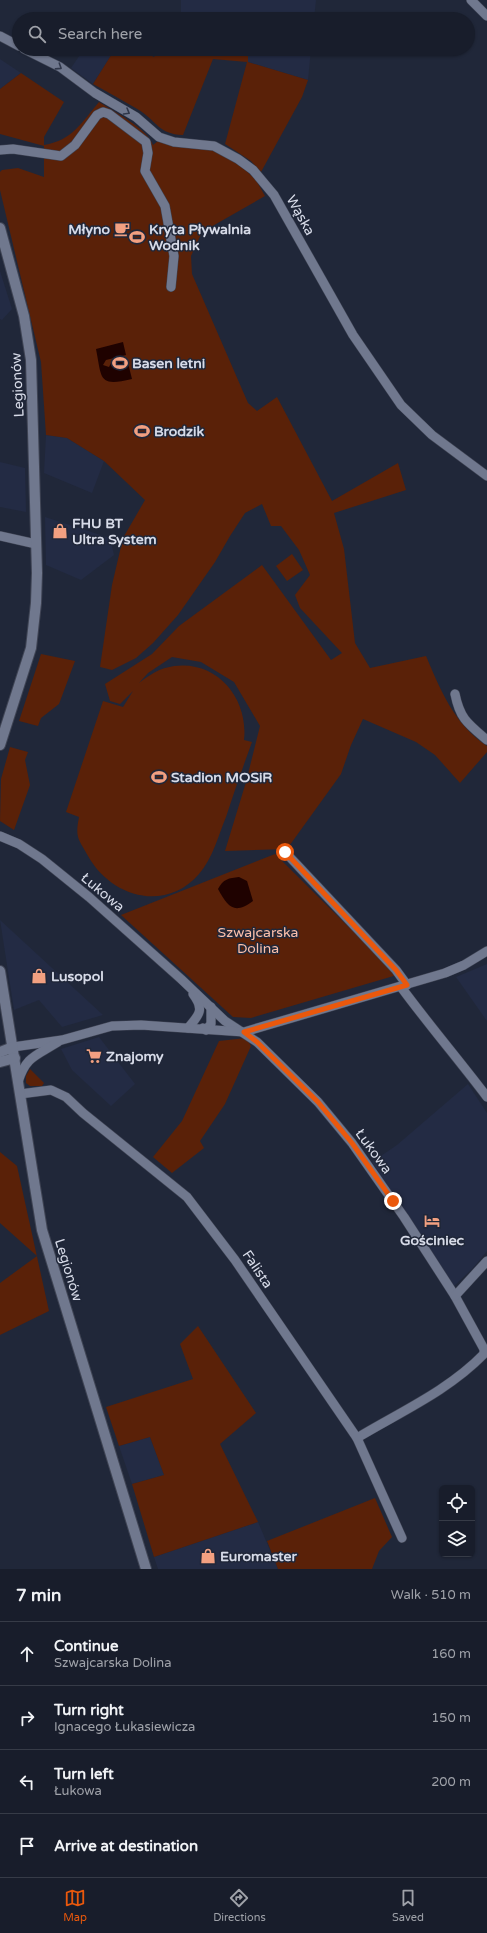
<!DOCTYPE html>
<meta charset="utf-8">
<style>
:root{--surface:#181d2b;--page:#252a37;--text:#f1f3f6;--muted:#9fa2a9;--line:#363b47;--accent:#ea580c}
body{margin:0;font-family:"Varela Round",sans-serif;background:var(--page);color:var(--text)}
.controls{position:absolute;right:12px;bottom:12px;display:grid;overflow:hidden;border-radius:6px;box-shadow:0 1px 3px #0004}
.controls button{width:36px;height:36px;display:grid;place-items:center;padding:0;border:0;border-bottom:1px solid var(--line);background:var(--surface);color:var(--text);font:20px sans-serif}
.stop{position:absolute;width:12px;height:12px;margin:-9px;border:3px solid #ea580c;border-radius:50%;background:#fff}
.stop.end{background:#ea580c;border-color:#fff;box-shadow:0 1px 4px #0008}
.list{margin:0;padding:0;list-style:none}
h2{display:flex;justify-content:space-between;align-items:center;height:52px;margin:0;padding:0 16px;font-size:17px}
h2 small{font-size:13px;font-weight:400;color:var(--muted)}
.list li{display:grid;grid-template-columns:26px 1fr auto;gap:12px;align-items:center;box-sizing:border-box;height:64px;padding:0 16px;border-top:1px solid var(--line)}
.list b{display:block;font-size:15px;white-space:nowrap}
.list p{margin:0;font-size:13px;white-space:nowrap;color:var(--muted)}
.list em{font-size:13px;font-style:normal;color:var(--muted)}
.icon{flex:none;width:22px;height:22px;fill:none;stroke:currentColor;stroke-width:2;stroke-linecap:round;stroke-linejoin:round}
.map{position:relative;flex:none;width:487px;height:1569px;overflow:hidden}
.search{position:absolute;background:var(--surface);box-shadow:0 1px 3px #0004;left:12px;right:12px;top:12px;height:44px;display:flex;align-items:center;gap:10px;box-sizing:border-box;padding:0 14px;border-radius:22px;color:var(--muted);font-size:15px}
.sheet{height:308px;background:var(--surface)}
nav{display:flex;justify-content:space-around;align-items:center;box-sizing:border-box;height:56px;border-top:1px solid var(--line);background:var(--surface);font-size:11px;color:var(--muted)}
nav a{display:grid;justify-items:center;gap:2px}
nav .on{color:var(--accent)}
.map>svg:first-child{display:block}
.built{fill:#232b44}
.green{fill:#5a2108}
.water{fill:#1f0200}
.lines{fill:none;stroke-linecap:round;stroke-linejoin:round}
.street-casing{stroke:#3f4454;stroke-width:10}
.secondary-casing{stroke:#3f4454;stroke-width:12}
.street{stroke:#70788e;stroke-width:9}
.secondary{stroke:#70788e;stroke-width:10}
.oneway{stroke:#30374a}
.route{stroke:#ea580c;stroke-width:5}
.labels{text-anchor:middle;stroke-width:3;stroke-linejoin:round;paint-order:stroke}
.street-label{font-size:14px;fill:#d7dbe8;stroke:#202739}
.poi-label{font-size:14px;font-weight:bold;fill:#d7dbe8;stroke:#202739;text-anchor:start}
.park-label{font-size:14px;fill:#fdc0aa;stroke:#202739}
</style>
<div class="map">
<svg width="487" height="1569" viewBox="0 0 487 1569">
<rect width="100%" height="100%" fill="#202739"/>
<g class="built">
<path d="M 181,0 L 316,0 L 314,19 L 250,19 L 250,14 L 181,17 Z"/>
<path d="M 84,49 L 115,49 L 93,84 L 71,68 Z"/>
<path d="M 248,49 L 311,49 L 308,80 L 248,62 Z"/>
<path d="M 0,59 L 21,73 L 0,89 Z"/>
<path d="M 0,271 L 12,309 L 2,320 L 0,319 Z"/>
<path d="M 46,435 L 67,438 L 104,461 L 92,493 L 44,473 Z"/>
<path d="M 0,462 L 25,468 L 26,512 L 0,507 Z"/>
<path d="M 45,517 L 110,538 L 114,555 L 81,580 L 46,565 Z"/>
<path d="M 0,920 L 103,1015 L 62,1027 L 39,1000 L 14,1010 Z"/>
<path d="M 487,964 L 487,1021 L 456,977 Z"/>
<path d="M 99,1037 L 135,1084 L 111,1106 L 72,1070 L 61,1049 Z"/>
<path d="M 468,1084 L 487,1113 L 487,1251 L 473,1268 L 454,1286 L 372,1162 L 397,1145 Z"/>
<path d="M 150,1437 L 164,1475 L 132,1484 L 119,1446 Z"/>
<path d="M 258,1522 L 278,1569 L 158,1569 L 154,1557 Z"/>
</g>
<g class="green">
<path d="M 250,14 L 250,19 L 180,19 L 181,17 L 189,16 Z"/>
<path d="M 115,49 L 140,49 L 154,57 L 160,49 L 248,49 L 248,62 L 308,80 L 302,97 L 261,172 L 251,161 L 225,144 L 247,62 L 213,59 L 183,135 C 158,134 158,122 139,110 C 124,101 109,93 93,84 Z"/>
<path d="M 21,73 L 64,102 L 44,137 L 44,145 C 73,140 81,123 99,102 C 113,111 148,129 153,145 L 158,141 L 213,149 L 240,165 L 256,180 L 265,196 L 202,232 L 191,256 L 192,274 L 248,403 L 257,411 L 277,397 L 332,501 L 398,463 L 406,490 L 334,513 L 344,549 L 355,643 L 370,668 L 426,656 C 441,691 454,724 487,746 L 487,752 L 460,783 L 435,755 L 416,742 L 363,719 L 351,745 L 341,774 L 287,849 L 225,851 L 246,782 L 260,726 L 234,682 L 201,662 L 172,657 L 148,673 L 139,683 C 147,677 155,671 165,668 C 212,655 249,695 244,740 L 252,742 C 243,767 234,792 226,817 C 218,836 213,858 199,874 C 165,913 111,897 88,856 C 78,838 75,838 79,817 L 66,812 L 103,701 L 123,707 L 133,691 L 120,704 L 110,701 L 105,684 L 152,654 L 179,626 L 262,565 L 331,660 L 342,653 L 300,608 L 295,595 L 310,575 L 299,550 L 281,526 L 271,526 L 262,504 L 245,513 L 230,536 L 215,562 L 178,615 L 153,643 L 136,658 L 112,670 L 100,667 L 112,585 L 123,538 L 145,500 L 104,461 L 67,438 L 46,435 L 41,362 L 0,190 L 0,172 L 2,170 L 18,168 L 44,177 L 44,146 L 0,134 L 0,89 Z"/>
<path d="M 292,554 L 303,570 L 287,581 L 276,566 Z"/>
<path d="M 41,654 L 75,661 L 59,704 L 41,718 L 38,726 L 19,721 Z"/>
<path d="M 10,747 L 28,752 L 25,760 L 30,785 L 14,830 L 0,821 L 1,779 Z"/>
<path d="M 275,854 L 397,975 L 251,1018 L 233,1017 L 121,915 Z"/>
<path d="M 246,1038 L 251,1046 L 225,1104 L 200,1141 L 204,1148 L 172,1173 L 153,1157 L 182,1121 L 219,1041 Z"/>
<path d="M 30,1069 L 44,1083 L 42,1086 L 30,1086 L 26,1083 L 26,1076 Z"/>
<path d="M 0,1152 L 17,1166 L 49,1311 L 0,1335 L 0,1283 L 37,1256 L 0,1223 Z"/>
<path d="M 198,1326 L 256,1413 L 220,1444 L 258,1522 L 154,1557 L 132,1484 L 164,1475 L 150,1437 L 119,1446 L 106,1407 L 193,1379 L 180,1344 Z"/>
<path d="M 375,1498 L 392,1537 L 379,1551 L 372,1569 L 278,1569 L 267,1541 Z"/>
</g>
<g class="water">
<path d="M 123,342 L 126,355 L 106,360 L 103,365 L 109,367 L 111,363 L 127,359 L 132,379 C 98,387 102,379 96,349 Z"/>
<path d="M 239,877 L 247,881 L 253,901 C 234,915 228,907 218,889 C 223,879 229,878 239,877 Z"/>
</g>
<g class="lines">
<defs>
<g id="street">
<path d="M 471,0 L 487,16"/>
<path d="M 0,36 L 19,46"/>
<path d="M 24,49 L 60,67 L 95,93 L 136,117 L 159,137 L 174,142 L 214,146 L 238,159 L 253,170 L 274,195 L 353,335 L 401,405 L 432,435 L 487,476"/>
<path d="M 0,150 L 13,149 L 61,156 L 75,145 L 97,115 L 103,112 L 109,114 L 146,142 L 148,153 L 145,171 L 165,206 L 174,256 L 171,287"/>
<path d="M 0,536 L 36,544"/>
<path d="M 455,694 C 460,719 468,724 487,740"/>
<path d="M 0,836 L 19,844 L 42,859 L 89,897 L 181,979 L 225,1021 L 257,1042 L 318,1102 L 352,1143 L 404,1217 L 455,1296 L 484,1349 L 484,1354 C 448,1391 400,1412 357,1438"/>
<path d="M 285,852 L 396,970 L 407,985"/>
<path d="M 401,987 C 429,1025 459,1060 487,1097"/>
<path d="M 188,1028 C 199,1015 205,1010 193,994"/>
<path d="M 203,1028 L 206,1030 L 211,1024 L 211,1007"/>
<path d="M 13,1047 L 62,1040 L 112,1026 L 141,1025 L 244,1032 L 445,973 L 464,965 L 487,951"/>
<path d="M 18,1082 C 26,1056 36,1056 58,1042"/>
<path d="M 20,1094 L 51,1090 L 66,1097 L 83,1113 L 187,1197 L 235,1260 L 357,1438 L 402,1538"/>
<path d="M 455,1296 L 487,1261"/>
</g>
<g id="secondary">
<path d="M 0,228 L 24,316 L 31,360 L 37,573 L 36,603 L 31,648 L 0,745"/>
<path d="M 0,971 L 42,1230 L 146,1569"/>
<path d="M 0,1052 L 13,1047"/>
<path d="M 0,1062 L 15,1058"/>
</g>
</defs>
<use href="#street" class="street-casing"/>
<use href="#secondary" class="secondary-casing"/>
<use href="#street" class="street"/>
<use href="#secondary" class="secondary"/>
</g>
<defs><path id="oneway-chevron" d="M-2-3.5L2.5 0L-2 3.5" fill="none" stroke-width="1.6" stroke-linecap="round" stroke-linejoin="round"/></defs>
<g class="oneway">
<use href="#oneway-chevron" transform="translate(59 67) rotate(33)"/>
<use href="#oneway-chevron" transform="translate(127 112) rotate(30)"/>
</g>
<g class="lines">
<path class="route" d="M 285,852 L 396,970 L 407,985 L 244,1032 L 257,1042 L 318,1102 L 352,1143 L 393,1201"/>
</g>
<defs>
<symbol id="cafe-bare" viewBox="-9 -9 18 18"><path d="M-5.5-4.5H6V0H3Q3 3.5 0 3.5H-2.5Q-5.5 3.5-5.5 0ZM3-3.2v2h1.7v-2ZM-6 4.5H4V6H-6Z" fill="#f2a081" stroke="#202739" stroke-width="2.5" paint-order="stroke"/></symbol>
<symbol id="stadium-bare" viewBox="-9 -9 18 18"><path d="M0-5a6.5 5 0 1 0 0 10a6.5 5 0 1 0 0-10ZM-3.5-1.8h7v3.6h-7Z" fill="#f2a081" stroke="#202739" stroke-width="2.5" paint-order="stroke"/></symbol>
<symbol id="shop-bare" viewBox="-9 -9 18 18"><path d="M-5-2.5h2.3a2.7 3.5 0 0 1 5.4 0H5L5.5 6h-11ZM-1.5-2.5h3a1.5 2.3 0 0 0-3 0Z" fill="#f2a081" stroke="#202739" stroke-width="2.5" paint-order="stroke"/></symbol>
<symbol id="supermarket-bare" viewBox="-9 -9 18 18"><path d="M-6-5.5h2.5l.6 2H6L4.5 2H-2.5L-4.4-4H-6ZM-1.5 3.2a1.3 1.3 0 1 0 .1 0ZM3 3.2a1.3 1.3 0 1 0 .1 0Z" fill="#f2a081" stroke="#202739" stroke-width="2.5" paint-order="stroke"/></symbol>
<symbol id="hotel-bare" viewBox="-9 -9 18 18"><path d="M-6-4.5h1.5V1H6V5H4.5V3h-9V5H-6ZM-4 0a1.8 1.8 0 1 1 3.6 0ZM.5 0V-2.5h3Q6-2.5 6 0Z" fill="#f2a081" stroke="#202739" stroke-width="2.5" paint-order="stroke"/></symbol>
</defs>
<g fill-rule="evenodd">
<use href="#cafe-bare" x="111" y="218" width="22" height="22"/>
<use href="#stadium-bare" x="126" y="226" width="22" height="22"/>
<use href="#stadium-bare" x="109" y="352" width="22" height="22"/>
<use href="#stadium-bare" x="131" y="420" width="22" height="22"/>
<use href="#shop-bare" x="49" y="520" width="22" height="22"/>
<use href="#stadium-bare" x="148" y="766" width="22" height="22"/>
<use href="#shop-bare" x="28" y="965" width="22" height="22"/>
<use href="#supermarket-bare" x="83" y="1045" width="22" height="22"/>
<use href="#hotel-bare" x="421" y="1210" width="22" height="22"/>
<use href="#shop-bare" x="197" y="1545" width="22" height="22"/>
</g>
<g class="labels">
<g class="street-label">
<text transform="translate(301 215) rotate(61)" y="5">Wąska</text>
<text transform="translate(17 385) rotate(-93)" y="5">Legionów</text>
<text transform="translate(103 892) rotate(40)" y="5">Łukowa</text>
<text transform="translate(374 1151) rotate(54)" y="5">Łukowa</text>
<text transform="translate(258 1269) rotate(56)" y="5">Falista</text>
<text transform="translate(69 1270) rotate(73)" y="5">Legionów</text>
</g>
<g class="poi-label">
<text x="110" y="234" text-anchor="end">Młyno</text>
<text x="149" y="234">Kryta Pływalnia<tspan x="149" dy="16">Wodnik</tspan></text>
<text x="132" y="368">Basen letni</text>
<text x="154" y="436">Brodzik</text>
<text x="72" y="528">FHU BT<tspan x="72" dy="16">Ultra System</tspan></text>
<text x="171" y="782">Stadion MOSiR</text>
<text x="51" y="981">Lusopol</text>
<text x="106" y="1061">Znajomy</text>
<text x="432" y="1245" text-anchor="middle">Gościniec</text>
<text x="220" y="1561">Euromaster</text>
</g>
<g class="park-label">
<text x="258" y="937">Szwajcarska<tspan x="258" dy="16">Dolina</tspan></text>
</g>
</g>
</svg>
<div class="controls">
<button><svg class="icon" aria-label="locate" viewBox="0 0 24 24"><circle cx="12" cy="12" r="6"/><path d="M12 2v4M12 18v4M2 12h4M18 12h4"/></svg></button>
<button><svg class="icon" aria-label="layers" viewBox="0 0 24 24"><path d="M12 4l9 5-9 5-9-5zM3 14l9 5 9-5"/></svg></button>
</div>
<div class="stop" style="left:285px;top:852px"></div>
<div class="stop end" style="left:393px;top:1201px"></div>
<div class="search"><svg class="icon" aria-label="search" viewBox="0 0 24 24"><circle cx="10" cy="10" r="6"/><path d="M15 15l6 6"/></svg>Search here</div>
</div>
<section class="sheet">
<h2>7 min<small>Walk · 510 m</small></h2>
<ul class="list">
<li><svg class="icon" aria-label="ahead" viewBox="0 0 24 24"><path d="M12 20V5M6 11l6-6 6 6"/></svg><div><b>Continue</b><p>Szwajcarska Dolina</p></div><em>160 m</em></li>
<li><svg class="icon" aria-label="right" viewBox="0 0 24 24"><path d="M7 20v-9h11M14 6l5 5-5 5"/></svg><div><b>Turn right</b><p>Ignacego Łukasiewicza</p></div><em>150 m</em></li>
<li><svg class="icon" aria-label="left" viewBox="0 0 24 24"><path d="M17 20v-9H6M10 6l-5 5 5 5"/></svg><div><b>Turn left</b><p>Łukowa</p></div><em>200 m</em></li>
<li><svg class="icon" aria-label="arrive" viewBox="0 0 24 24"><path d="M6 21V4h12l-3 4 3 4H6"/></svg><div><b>Arrive at destination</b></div></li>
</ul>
</section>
<nav>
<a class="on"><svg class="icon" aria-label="map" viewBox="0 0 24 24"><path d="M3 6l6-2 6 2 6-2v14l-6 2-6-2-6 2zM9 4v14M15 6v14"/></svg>Map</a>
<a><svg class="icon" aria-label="directions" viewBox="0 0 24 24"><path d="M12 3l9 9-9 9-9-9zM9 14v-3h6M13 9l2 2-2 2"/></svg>Directions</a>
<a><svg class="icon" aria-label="saved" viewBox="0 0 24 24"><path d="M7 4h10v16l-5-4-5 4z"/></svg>Saved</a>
</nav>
